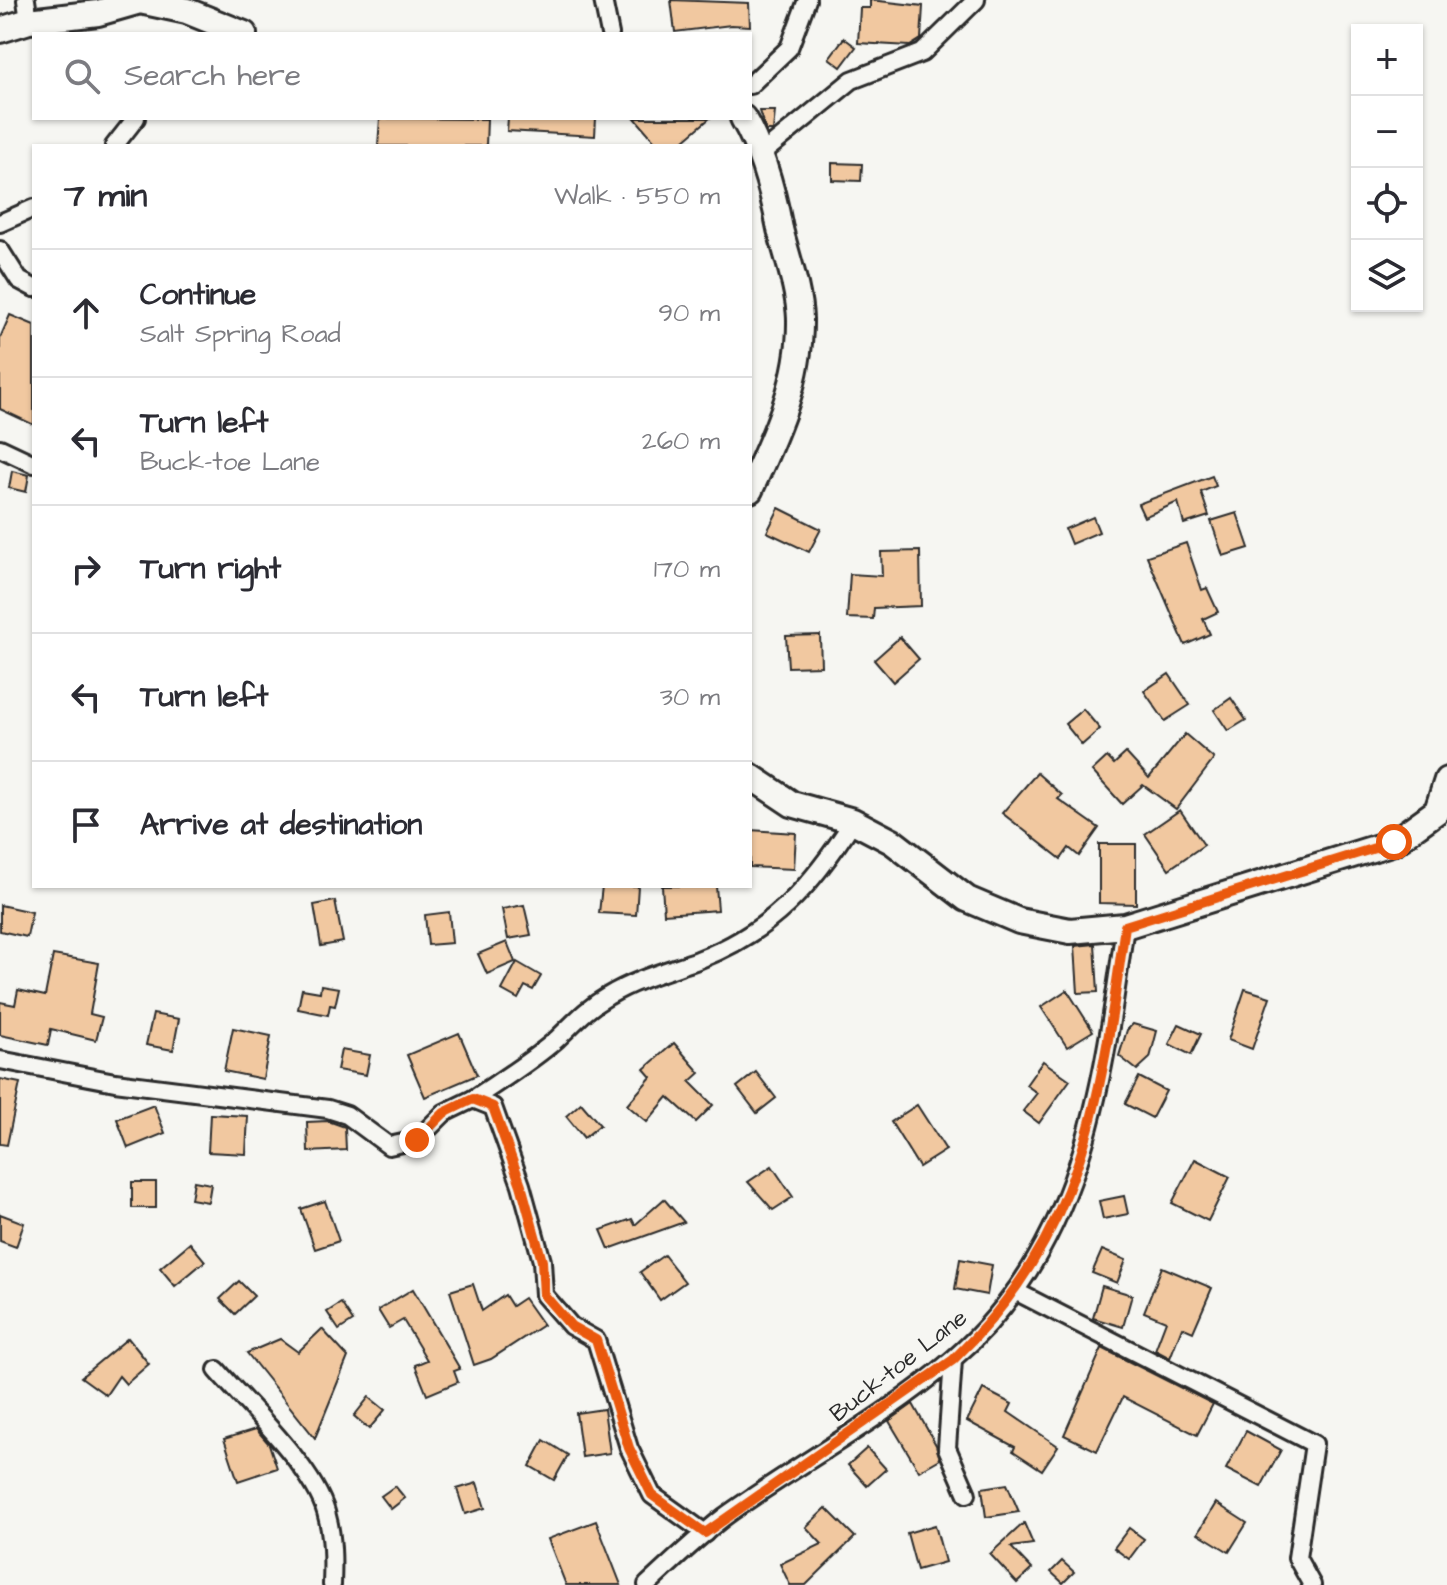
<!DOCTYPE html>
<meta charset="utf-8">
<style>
:root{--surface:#fff;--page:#f7f7f7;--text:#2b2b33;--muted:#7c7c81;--line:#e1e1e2}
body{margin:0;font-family:"Architects Daughter",sans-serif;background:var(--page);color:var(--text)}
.controls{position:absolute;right:24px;top:24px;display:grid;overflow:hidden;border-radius:0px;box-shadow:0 2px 6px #0004}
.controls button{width:72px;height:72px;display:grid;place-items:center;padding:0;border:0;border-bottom:2px solid var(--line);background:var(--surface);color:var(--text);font:40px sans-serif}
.stop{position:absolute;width:24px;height:24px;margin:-18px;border:6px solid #ea580c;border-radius:50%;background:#fff}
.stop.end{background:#ea580c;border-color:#fff;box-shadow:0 2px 8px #0008}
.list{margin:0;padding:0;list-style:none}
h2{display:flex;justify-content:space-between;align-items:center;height:104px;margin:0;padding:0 32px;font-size:34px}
h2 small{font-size:26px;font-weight:400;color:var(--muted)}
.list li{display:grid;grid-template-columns:52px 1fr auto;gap:24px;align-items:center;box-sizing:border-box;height:128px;padding:0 32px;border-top:2px solid var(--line)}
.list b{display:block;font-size:30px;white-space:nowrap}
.list p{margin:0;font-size:26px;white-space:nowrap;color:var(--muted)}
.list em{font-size:26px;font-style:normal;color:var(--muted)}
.icon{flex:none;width:44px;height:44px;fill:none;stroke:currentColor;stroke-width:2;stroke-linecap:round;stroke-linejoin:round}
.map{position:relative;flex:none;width:1447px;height:1585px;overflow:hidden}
.search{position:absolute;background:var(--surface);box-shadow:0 2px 6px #0004;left:32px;top:32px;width:720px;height:88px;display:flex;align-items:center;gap:20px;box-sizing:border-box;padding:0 28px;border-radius:0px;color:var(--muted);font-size:30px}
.panel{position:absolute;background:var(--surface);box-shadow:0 2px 6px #0004;left:32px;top:144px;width:720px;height:744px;border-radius:0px}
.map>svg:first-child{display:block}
.building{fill:#f1c8a0;stroke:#2b2b2b;stroke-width:2}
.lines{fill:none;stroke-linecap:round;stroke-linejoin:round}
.street-casing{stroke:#2b2b2b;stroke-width:22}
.secondary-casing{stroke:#2b2b2b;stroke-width:30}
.street{stroke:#f6f6f2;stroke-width:16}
.secondary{stroke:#f6f6f2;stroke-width:24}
.route{stroke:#ea580c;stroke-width:10}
.labels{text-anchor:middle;stroke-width:8;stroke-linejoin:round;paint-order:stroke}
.street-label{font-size:24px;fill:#2b2b2b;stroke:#f6f6f2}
</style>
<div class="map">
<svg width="1447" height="1585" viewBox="0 0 1447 1585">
<rect width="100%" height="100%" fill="#f6f6f2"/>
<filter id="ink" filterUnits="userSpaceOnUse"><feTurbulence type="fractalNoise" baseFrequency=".0125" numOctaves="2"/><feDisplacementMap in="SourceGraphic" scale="16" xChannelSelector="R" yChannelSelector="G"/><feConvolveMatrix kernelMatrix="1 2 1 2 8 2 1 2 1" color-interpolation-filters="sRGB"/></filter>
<g filter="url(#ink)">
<g class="building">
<path d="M 671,0 L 749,3 L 750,26 L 731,25 L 675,32 Z"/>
<path d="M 870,0 L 923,6 L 921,39 L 910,46 L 858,43 L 860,8 L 870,8 Z"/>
<path d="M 844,38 L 856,47 L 841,67 L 829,58 Z"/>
<path d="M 759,111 L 775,111 L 773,131 L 766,131 Z"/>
<path d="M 380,118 L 487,119 L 486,146 L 378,146 Z"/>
<path d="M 508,118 L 596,118 L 595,136 L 507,131 Z"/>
<path d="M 635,118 L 710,118 L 677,146 L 659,146 Z"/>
<path d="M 832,163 L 862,164 L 861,181 L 832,180 Z"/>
<path d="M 10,315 L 34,325 L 34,425 L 0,409 L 0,338 Z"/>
<path d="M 12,471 L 29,475 L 26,492 L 9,488 Z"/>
<path d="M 1212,476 L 1216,486 L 1201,492 L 1209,516 L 1184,524 L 1178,502 L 1144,517 L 1138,504 Z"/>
<path d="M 779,508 L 821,529 L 809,552 L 767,532 Z"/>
<path d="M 1237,513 L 1249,548 L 1223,556 L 1211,521 Z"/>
<path d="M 1093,517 L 1099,532 L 1071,544 L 1065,529 Z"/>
<path d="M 1186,543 L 1202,590 L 1207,588 L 1218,612 L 1203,619 L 1210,634 L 1185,645 L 1147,556 Z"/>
<path d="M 920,551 L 921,606 L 874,608 L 873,619 L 847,618 L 850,574 L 882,576 L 881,552 Z"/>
<path d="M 820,635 L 821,666 L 788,667 L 786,636 Z"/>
<path d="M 900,637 L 919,659 L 893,682 L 874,660 Z"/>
<path d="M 1169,674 L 1190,705 L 1165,721 L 1144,691 Z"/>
<path d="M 1231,698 L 1246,720 L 1228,731 L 1214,710 Z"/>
<path d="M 1083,709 L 1100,729 L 1082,745 L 1065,724 Z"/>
<path d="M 1185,734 L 1214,759 L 1176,809 L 1143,785 L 1122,804 L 1092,771 L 1107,757 L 1114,764 L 1126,753 L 1149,778 Z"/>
<path d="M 1037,773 L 1062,795 L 1058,799 L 1099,828 L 1079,856 L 1069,848 L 1061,859 L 1002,813 Z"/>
<path d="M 1180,810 L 1204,845 L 1169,869 L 1145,834 Z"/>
<path d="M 750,830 L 796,833 L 794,869 L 750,867 Z"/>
<path d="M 1099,844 L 1136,844 L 1136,904 L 1099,903 Z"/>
<path d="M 602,886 L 638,886 L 636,915 L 599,913 Z"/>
<path d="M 662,886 L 716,886 L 718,910 L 664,914 Z"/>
<path d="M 335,901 L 343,942 L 321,946 L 314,905 Z"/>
<path d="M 0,905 L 32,912 L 27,937 L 0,931 Z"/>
<path d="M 524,905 L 531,935 L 508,939 L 502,909 Z"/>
<path d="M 449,912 L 452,943 L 428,945 L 425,915 Z"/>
<path d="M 507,942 L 515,962 L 487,974 L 478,954 Z"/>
<path d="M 1095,944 L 1098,992 L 1078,993 L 1075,946 Z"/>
<path d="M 53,955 L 99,963 L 90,1014 L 102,1017 L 96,1040 L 51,1029 L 48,1045 L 0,1035 L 0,1002 L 15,1005 L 18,990 L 45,996 Z"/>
<path d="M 517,962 L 541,976 L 533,990 L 525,986 L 518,999 L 502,990 Z"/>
<path d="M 321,985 L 339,988 L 335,1006 L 330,1005 L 328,1015 L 298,1009 L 302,989 L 320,992 Z"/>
<path d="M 1245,989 L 1270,997 L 1252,1049 L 1228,1040 Z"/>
<path d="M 1067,990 L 1093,1031 L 1067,1047 L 1041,1007 Z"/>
<path d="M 153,1014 L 179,1019 L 173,1050 L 146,1045 Z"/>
<path d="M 1133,1024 L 1157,1031 L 1150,1058 L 1137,1070 L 1119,1056 L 1127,1030 Z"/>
<path d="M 1179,1024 L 1201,1034 L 1191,1055 L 1169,1044 Z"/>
<path d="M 233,1028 L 271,1036 L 263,1079 L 224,1071 Z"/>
<path d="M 459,1033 L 477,1075 L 425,1097 L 407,1055 Z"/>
<path d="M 674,1043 L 700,1073 L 690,1082 L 713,1105 L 696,1122 L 668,1097 L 647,1122 L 627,1105 L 651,1077 L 644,1069 Z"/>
<path d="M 341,1050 L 370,1055 L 366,1075 L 337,1070 Z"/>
<path d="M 1043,1061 L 1070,1080 L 1039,1123 L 1023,1111 L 1037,1093 L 1026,1085 Z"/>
<path d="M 756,1072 L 776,1098 L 757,1113 L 737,1087 Z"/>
<path d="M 1139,1077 L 1166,1091 L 1152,1118 L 1125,1104 Z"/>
<path d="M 0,1079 L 20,1083 L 7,1145 L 0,1144 Z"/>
<path d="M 581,1103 L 600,1125 L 584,1138 L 566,1116 Z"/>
<path d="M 154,1105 L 165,1133 L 128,1148 L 117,1119 Z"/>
<path d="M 917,1105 L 946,1150 L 919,1167 L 891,1122 Z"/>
<path d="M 210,1114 L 248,1116 L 246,1154 L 208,1152 Z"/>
<path d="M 328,1121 L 345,1127 L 346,1150 L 308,1152 L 307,1122 Z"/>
<path d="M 1195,1159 L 1230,1177 L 1208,1221 L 1172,1203 Z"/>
<path d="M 772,1166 L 793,1197 L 773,1210 L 748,1182 Z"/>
<path d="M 194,1181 L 211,1184 L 208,1202 L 191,1199 Z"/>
<rect x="132" y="1182" width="24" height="26"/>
<path d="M 1124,1196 L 1128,1214 L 1103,1219 L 1099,1201 Z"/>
<path d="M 664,1199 L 684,1222 L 609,1249 L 601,1230 L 632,1219 L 635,1225 Z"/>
<path d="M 325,1201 L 339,1241 L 315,1249 L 301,1209 Z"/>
<path d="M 0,1214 L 24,1223 L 16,1247 L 0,1241 Z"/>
<path d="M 190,1243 L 205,1261 L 175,1286 L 160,1268 Z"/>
<path d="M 1102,1250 L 1126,1260 L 1117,1283 L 1092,1273 Z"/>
<path d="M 664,1255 L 685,1282 L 660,1300 L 640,1272 Z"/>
<path d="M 960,1259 L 992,1265 L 987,1295 L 955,1289 Z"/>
<path d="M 1162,1267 L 1212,1288 L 1193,1332 L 1182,1327 L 1170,1358 L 1155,1350 L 1166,1321 L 1144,1312 Z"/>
<path d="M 239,1281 L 254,1296 L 235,1314 L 220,1299 Z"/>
<path d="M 473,1284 L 482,1311 L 505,1295 L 512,1306 L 524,1298 L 543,1325 L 491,1359 L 474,1365 L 450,1291 Z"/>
<path d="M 1102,1286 L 1132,1295 L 1123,1327 L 1093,1318 Z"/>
<path d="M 413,1289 L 460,1369 L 454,1371 L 458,1382 L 427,1395 L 415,1365 L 427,1360 L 403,1320 L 389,1328 L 378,1310 Z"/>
<path d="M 341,1303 L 353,1321 L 339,1330 L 327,1312 Z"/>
<path d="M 322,1329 L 348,1357 L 315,1438 L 247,1353 L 280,1339 L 298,1352 Z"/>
<path d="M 128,1338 L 149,1364 L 126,1384 L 119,1376 L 106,1395 L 81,1377 Z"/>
<path d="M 1102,1348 L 1213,1404 L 1197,1435 L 1123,1397 L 1097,1451 L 1064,1435 Z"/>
<path d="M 983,1389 L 1012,1404 L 1008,1412 L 1058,1446 L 1042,1470 L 1013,1451 L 1015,1447 L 967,1421 Z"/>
<path d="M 369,1397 L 385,1410 L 369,1429 L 354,1416 Z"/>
<path d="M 913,1404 L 936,1445 L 940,1459 L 919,1471 L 889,1421 Z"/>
<path d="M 604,1409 L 610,1453 L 582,1457 L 576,1413 Z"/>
<path d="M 256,1429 L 269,1444 L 277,1468 L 238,1481 L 224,1439 Z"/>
<path d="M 1246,1431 L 1281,1450 L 1261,1487 L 1226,1469 Z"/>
<path d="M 544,1440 L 568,1455 L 554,1480 L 530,1466 Z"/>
<path d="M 867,1448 L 886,1469 L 867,1486 L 848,1465 Z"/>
<path d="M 477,1483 L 485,1508 L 465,1514 L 457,1489 Z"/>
<path d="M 1007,1484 L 1019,1512 L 986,1517 L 982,1488 Z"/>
<path d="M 395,1486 L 405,1498 L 391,1509 L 381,1496 Z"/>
<path d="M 1216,1503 L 1247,1523 L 1229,1552 L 1198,1533 Z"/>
<path d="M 826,1508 L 855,1537 L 806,1585 L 790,1585 L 780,1564 L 822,1544 L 806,1527 Z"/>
<path d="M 596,1521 L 621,1585 L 566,1585 L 548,1539 Z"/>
<path d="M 1024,1523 L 1033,1544 L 1011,1547 L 1032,1569 L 1017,1583 L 990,1554 Z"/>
<path d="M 935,1525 L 945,1562 L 917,1570 L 907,1533 Z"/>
<path d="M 1129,1528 L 1144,1539 L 1129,1559 L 1114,1548 Z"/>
<path d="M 1062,1561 L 1074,1572 L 1063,1583 L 1051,1572 Z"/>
</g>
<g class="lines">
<defs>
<g id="street">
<path d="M 26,0 L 29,21"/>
<path d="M 603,0 L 610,34"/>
<path d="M 750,85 L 789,48 L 807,0"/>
<path d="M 114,146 L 136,118"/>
<path d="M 759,156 L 852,80 L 922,53 L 976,0"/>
<path d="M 0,223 L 34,208"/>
<path d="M 0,250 L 19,280 L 34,288"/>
<path d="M 0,448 L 34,464"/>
<path d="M 0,1060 L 115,1082 L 328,1109 L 347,1115 L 389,1146 L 417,1140 L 444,1113 L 473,1099 L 493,1107 L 521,1185 L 542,1261 L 544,1295 L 571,1326 L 596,1340 L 629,1448 L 652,1495 L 705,1533"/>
<path d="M 473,1099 C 501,1080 531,1062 557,1039 C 574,1023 587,1008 608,996 C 636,979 667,971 698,960 C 771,932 812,886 853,821"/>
<path d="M 1015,1291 L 1314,1444 L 1297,1558 L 1312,1585"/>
<path d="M 953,1360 L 947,1448 L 967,1494"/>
<path d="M 217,1370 C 249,1407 313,1467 326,1512 C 333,1536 333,1560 332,1585"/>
<path d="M 647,1585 C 672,1562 697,1538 724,1517 C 799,1463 883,1419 953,1359 C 1082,1249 1103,1083 1125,926"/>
</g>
<g id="secondary">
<path d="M 0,30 L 29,21 L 98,13 L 140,1 L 187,11 L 244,34"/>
<path d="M 743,118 C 762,150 773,192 780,229 C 787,257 799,290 800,319 C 801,381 775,435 750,490"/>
<path d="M 750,776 L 792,804 L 853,821 L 893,842 L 967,899 L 1019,921 L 1070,931 L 1125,926 L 1394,842 L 1437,811 L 1447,780"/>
</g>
</defs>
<use href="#street" class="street-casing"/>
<use href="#secondary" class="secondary-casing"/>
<use href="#street" class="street"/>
<use href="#secondary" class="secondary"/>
</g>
</g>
<g class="lines" filter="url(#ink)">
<path class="route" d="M 417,1140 L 444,1113 L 473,1099 L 493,1107 L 521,1185 L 542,1261 L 544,1295 L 571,1326 L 596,1340 L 629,1448 L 652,1495 L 705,1533 L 953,1360 C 1084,1234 1101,1097 1125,926 L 1394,842"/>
</g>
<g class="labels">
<g class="street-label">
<text transform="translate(898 1365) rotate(-38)" y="8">Buck-toe Lane</text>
</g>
</g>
</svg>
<div class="controls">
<button>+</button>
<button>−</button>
<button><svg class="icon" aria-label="locate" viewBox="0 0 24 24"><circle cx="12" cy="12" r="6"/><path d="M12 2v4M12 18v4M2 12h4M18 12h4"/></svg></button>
<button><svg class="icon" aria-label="layers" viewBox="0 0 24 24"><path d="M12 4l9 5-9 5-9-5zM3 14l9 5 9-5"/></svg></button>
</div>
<div class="stop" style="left:1394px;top:842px"></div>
<div class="stop end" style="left:417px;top:1140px"></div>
<div class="search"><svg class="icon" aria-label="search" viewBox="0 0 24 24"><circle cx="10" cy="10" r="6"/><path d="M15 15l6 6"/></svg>Search here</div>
<section class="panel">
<h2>7 min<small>Walk · 550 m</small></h2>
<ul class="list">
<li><svg class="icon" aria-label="ahead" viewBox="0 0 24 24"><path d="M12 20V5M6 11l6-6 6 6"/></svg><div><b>Continue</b><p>Salt Spring Road</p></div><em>90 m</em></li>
<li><svg class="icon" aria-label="left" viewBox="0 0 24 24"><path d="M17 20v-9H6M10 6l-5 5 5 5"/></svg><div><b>Turn left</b><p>Buck-toe Lane</p></div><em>260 m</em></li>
<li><svg class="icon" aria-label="right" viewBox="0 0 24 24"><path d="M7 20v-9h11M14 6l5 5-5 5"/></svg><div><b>Turn right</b></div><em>170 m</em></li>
<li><svg class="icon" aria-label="left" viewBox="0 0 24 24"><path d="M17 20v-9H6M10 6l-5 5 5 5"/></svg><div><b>Turn left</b></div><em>30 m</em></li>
<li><svg class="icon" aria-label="arrive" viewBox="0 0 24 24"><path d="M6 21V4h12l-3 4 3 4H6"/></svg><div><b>Arrive at destination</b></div></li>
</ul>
</section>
</div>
